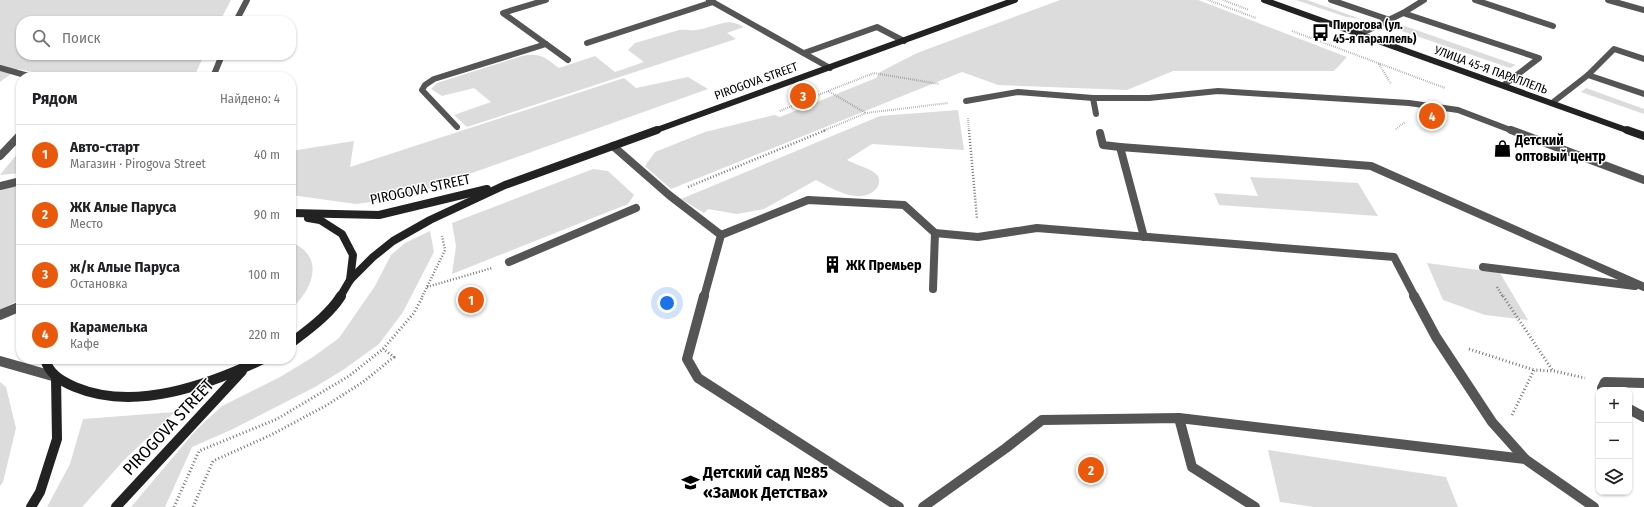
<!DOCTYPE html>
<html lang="ru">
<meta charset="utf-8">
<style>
:root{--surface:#fff;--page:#f2f2f2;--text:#202124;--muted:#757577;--line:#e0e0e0;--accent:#ea580c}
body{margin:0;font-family:"Fira Sans Condensed",sans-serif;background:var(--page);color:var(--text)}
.controls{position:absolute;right:12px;bottom:12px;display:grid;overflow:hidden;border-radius:8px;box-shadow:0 1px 3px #0004}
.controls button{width:36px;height:36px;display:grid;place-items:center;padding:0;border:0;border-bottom:1px solid var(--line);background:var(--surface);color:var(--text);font:20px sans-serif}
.you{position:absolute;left:667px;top:303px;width:14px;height:14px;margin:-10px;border:3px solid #fff;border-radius:50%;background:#1a73e8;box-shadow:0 0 0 6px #1a73e833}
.badge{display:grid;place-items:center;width:26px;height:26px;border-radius:50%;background:var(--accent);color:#fff;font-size:13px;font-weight:700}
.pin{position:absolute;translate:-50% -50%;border:2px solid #fff;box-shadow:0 1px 4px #0006}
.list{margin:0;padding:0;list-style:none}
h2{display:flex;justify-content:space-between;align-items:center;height:52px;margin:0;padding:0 16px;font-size:17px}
h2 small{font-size:13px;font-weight:400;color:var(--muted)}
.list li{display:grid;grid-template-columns:26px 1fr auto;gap:12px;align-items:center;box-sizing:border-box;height:60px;padding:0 16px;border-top:1px solid var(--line)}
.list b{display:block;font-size:15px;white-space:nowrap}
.list p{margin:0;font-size:13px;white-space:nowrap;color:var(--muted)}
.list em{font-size:13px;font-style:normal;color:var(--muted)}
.icon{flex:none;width:22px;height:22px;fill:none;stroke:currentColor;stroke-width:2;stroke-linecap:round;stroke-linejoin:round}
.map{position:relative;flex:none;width:1644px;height:507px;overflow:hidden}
.search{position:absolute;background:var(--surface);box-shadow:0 1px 3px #0004;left:16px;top:16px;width:280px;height:44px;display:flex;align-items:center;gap:10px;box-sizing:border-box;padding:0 14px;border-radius:16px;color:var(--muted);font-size:15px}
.panel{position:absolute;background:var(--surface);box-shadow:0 1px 3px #0004;left:16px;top:72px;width:280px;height:292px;border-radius:16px}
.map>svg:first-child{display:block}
.green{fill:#dcdcdc}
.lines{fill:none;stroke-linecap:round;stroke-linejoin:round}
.path-far2{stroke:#777;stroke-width:2;stroke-dasharray:0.5 1.5;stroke-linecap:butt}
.path-far1{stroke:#777;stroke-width:2.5;stroke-dasharray:1 2;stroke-linecap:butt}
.path{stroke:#777;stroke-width:3;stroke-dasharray:1 2.5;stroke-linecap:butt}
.service-far2{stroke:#555;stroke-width:6}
.service-far1{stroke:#555;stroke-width:8}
.service{stroke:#555;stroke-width:10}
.minor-far2{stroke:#555;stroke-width:6}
.minor-far1{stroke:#555;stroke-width:8}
.minor{stroke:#555;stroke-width:10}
.secondary-far2{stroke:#222;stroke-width:6}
.secondary-far1{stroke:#222;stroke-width:8}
.secondary{stroke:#222;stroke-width:10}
.labels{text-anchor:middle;stroke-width:3;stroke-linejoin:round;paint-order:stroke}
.far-poi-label{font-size:12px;font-weight:bold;fill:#000;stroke:#fff;text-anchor:start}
.far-street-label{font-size:12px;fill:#000;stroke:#fff}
.poi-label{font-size:14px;font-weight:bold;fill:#000;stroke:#fff;text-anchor:start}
.street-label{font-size:14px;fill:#000;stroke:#fff}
.near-street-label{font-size:17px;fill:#000;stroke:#fff}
.near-poi-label{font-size:17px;font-weight:bold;fill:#000;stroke:#fff;text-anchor:start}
</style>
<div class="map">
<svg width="1644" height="507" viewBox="0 0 1644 507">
<rect width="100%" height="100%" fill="#fff"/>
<g class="green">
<path d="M 0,0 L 231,0 L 220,21 L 21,21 L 21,55 L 204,55 L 194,77 L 57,77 L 18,69 L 0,82 Z"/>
<path d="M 1060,0 L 1198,0 L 1347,57 L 1334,71 L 1173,71 L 1127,90 L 998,85 L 962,72 L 671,189 L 645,166 L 655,152 L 705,132 L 774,115 L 780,117 L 876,78 L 880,72 L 917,53 Z"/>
<path d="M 1296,0 L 1307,0 L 1361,19 L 1346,17 Z"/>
<path d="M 730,22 L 738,24 L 744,27 L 727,33 L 736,39 L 467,127 L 454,115 L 491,102 L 474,88 L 442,96 L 431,89 L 437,83 L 522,56 C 541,52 545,58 559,68 L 595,56 L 615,72 L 644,62 L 628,50 L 635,43 L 679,30 C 685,29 690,31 695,30 C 707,29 718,23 730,22 Z"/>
<path d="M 1399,24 L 1516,65 L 1510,68 L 1393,28 Z"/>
<path d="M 688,77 L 708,89 L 410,195 L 395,199 L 356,204 L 291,195 L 291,151 L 354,141 L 350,167 L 624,78 L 636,88 Z"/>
<path d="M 1586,88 L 1644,109 L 1644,114 L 1581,92 Z"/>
<path d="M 958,110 L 964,150 L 872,144 L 847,160 C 855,165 872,168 878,176 C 880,180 879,185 877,188 C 861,207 831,188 816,180 L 764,209 L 737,214 L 708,209 L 704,213 L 681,199 L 880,116 Z"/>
<path d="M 21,149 L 21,173 L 0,175 Z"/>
<path d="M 593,169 L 608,171 L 634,195 L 628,204 L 452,274 L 456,246 L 452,223 Z"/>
<path d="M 1250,177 L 1358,183 L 1378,216 L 1219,205 L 1214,193 L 1258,196 Z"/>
<path d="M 21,184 L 21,299 L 0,310 L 0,189 Z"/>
<path d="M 430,231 L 434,252 L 403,312 L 379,344 L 343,370 L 315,387 L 233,429 L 192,447 L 165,507 L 131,507 L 196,430 L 222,406 L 280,377 L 313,357 L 339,338 L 375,286 L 391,255 L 405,243 Z"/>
<path d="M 291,242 C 326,257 313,289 291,309 Z"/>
<path d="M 1427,263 L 1500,273 L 1528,320 L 1485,315 L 1443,300 Z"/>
<path d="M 0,382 L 6,387 L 16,428 L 3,482 L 0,486 Z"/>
<path d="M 175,412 L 125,459 L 82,507 L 47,507 L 70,464 L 83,419 Z"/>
<path d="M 1268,450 L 1446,477 L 1458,507 L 1314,507 L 1280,502 Z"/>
</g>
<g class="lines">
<g class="path-far2">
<path d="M 1208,0 L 1256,18"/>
<path d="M 1223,0 L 1249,10"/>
<path d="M 1292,31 L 1445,88"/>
<path d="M 1379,64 L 1391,84"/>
<path d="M 828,91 L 874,73 L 939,84"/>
<path d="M 780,111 L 828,91 L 866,113"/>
<path d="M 968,118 L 969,131"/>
<path d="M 1396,129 L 1405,122"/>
<path d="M 823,131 L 866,113 L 948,103"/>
</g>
<g class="path-far1">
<path d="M 969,130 L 977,219"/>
<path d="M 688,187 L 826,130"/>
<path d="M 427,287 L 492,268"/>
<path d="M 1497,287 L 1503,297"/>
<path d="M 422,297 L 445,250 L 442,236"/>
</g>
<g class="path">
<path d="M 1503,296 L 1553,371"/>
<path d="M 1469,349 L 1534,370"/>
<path d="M 1512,415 L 1534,370 L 1554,371 L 1585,378"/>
<path d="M 174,507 L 199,451 L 277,419 L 349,376 L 383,349 L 414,313 L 423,296"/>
<path d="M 193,507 L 213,461 L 271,435 L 327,405 L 363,382 L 394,357 L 383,349"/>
</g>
<g class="service-far2">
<path d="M 546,0 L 503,13 L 568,60"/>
<path d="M 709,0 L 830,68"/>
<path d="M 1331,0 L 1390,20"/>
<path d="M 1475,0 L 1553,26"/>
<path d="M 1608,0 L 1644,10"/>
<path d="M 1403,13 L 1539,58 L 1504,85"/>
<path d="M 1360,34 L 1403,13 L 1424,0"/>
<path d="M 587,43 L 713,2"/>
<path d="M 804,53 L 877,27 L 904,41"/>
<path d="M 1588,75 L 1644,94"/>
<path d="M 966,101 L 1018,92 L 1093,98"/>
<path d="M 1552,103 L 1588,75 L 1614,49 L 1644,59"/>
<path d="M 1096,114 L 1093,98 L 1149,98 L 1218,91 L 1409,103 L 1458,110 L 1513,131"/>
<path d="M 457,127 L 422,90 L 425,85 L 434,79 L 546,44"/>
</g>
<g class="service-far1">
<path d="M 1511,130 L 1644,180"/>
<path d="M 1100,133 L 1103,145 L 1120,147"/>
<path d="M 613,146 L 669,195 L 721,235"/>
<path d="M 721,235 L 808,200 L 904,205 L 935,233 L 978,237 L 1037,228 L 1394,257 L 1415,297"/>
<path d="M 1144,237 L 1120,147 L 1371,166 L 1644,287"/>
<path d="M 509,262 L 636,208"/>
<path d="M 1483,267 L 1635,286"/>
<path d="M 933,289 L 935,233"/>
<path d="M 704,297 L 721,235"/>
</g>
<g class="service">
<path d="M 704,296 L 687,359 L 698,378 L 899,507"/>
<path d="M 1414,296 L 1436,337 L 1492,422 L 1525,459"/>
<path d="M 1603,390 L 1602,388 L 1605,382 L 1644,383"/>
<path d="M 1629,409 L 1644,417"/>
<path d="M 1179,418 L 1192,467 L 1255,507"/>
<path d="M 923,507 L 1006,448 L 1042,420 L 1179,418 L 1525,459 L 1594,507"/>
</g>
<g class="minor-far2">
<path d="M 236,21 L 247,0"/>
<path d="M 0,68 L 32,77"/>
<path d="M 213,77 L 222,55"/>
</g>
<g class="minor-far1">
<path d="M 0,156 L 21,134"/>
<path d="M 0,186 L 21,181"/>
</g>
<g class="minor">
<path d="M 0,315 L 21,306"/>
<path d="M 0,361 L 56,377"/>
</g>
<g class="secondary-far2">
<path d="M 1264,0 L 1629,131"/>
<path d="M 654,131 L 1015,0"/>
</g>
<g class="secondary-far1">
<path d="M 1627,130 L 1644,136"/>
<path d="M 291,213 L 379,215 L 487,189"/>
<path d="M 308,218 L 320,220 L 342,234 L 353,255 L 350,280"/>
<path d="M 340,297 L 350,280 L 373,257 L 393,241 L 430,220 L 505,185 L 657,130"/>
</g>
<g class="secondary">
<path d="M 291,343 C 309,329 329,315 341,296"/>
<path d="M 45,359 C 49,374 61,381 75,387 C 135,412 208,385 263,359"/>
<path d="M 31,507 L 40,492 L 57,439 L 56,377"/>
<path d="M 116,507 L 242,371"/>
</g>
</g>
<defs>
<symbol id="bus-bare" viewBox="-9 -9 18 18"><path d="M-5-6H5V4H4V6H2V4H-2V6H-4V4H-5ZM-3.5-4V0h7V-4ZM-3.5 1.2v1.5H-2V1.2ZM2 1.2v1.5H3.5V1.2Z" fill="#000" stroke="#fff" stroke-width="2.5" paint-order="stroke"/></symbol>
<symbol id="shop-bare" viewBox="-9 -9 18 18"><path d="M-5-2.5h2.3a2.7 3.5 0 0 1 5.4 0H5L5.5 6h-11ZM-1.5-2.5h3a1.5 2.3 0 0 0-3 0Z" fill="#000" stroke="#fff" stroke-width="2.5" paint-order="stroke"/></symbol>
<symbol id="building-bare" viewBox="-9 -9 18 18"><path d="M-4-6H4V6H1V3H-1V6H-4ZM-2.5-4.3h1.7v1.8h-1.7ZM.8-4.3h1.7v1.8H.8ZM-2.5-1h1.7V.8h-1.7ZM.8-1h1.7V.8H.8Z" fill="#000" stroke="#fff" stroke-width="2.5" paint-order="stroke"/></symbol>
<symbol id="school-bare" viewBox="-9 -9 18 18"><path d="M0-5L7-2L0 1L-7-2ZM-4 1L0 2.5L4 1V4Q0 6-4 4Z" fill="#000" stroke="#fff" stroke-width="2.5" paint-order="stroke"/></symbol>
</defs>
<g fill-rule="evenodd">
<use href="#bus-bare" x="1308" y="20" width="25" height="25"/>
<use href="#shop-bare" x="1490" y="136" width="25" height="25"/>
<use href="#building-bare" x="820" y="252" width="25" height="25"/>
<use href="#school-bare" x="678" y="470" width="25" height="25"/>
</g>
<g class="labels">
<g class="far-poi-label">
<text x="1333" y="29">Пирогова (ул.<tspan x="1333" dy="14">45-я параллель)</tspan></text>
</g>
<g class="far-street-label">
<text transform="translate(1491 70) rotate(20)" y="4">УЛИЦА 45-Я ПАРАЛЛЕЛЬ</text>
<text transform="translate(756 81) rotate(-20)" y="4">PIROGOVA STREET</text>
</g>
<g class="poi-label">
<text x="1515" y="145">Детский<tspan x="1515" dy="16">оптовый центр</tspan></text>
<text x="846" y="270">ЖК Премьер</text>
</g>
<g class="street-label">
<text transform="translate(420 189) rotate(-12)" y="5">PIROGOVA STREET</text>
</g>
<g class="near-street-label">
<text transform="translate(168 427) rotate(-47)" y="6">PIROGOVA STREET</text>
</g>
<g class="near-poi-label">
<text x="703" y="478">Детский сад №85<tspan x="703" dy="20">«Замок Детства»</tspan></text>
</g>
</g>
</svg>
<div class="controls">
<button>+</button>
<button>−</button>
<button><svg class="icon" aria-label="layers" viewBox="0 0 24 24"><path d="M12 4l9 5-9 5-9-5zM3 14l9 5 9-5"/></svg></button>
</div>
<div class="you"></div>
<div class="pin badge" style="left:471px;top:300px">1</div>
<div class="pin badge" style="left:1091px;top:470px">2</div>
<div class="pin badge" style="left:803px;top:96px">3</div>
<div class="pin badge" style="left:1432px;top:116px">4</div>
<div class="search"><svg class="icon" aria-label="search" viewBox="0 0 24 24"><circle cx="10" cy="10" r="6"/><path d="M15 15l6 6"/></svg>Поиск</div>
<section class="panel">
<h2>Рядом<small>Найдено: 4</small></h2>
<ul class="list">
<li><span class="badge">1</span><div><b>Авто-старт</b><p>Магазин · Pirogova Street</p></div><em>40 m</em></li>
<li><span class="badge">2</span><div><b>ЖК Алые Паруса</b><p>Место</p></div><em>90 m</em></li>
<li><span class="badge">3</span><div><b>ж/к Алые Паруса</b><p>Остановка</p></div><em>100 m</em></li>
<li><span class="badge">4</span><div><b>Карамелька</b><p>Кафе</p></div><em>220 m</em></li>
</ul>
</section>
</div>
